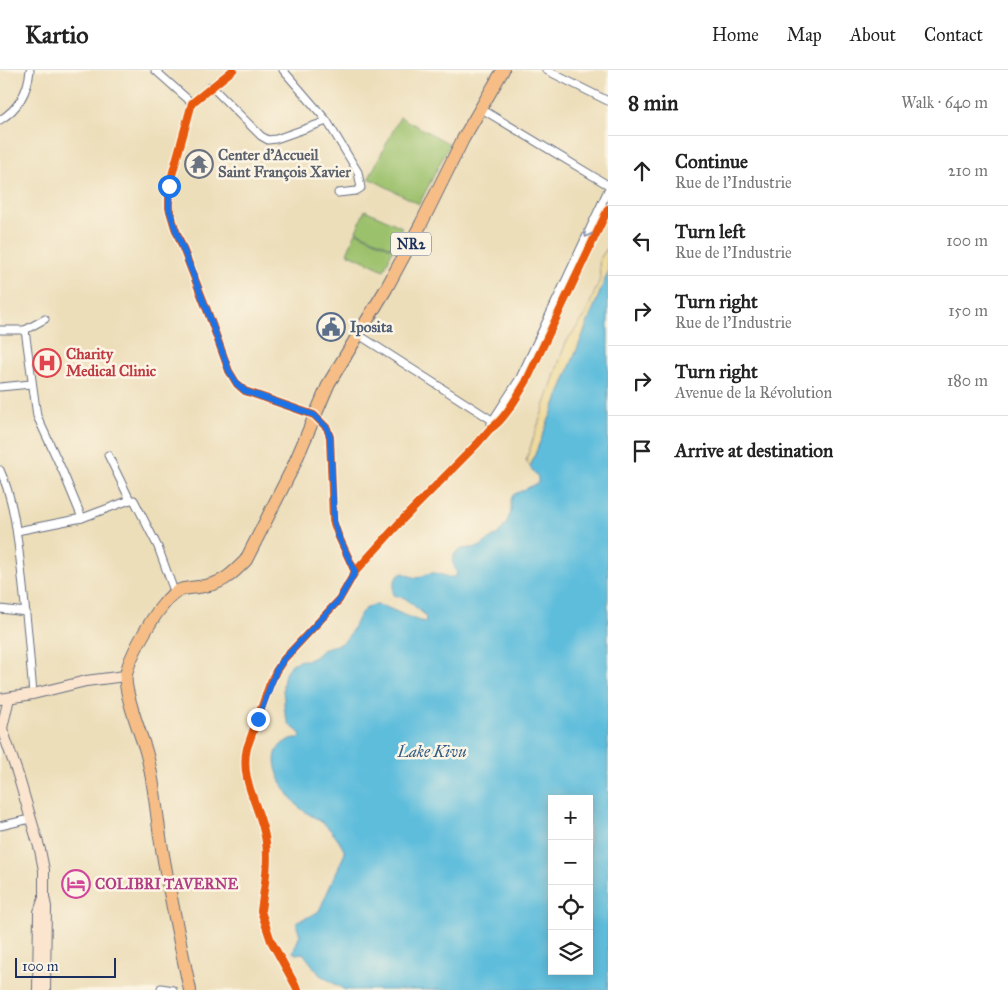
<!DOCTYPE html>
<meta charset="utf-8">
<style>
:root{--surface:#fff;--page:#f2f2f2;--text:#222;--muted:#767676;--line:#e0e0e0}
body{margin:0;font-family:"IM FELL Great Primer",serif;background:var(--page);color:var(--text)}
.controls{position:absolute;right:15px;bottom:15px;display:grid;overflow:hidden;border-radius:0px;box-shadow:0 2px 12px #0003}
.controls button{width:45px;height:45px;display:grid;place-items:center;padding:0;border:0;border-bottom:1px solid var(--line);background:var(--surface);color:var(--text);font:25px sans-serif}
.scale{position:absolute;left:15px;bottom:12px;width:101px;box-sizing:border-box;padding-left:5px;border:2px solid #1b2f5e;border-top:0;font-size:14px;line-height:18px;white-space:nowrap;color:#1b2f5e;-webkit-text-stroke:4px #fcf5e5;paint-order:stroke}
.stop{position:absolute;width:15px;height:15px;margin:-11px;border:4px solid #1a73e8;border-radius:50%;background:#fff}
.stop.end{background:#1a73e8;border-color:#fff;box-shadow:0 1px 5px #0008}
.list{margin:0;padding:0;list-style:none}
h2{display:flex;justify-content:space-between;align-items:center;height:65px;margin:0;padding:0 20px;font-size:21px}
h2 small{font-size:16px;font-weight:400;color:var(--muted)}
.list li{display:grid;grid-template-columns:32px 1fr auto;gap:15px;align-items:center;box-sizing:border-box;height:70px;padding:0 20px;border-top:1px solid var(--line)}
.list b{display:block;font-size:19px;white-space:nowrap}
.list p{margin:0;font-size:16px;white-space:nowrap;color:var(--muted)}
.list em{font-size:16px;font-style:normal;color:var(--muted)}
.icon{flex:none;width:28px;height:28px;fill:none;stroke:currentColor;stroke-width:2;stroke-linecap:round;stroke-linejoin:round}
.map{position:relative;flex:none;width:608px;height:920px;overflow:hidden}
header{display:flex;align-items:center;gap:30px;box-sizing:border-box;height:70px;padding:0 25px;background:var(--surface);border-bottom:1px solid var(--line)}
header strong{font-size:24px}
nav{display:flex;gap:28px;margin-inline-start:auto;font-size:18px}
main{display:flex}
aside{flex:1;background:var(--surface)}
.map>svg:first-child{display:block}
.green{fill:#9cc16c;stroke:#5c7865}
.sand{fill:#eeda9e;stroke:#84847e}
.water{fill:#5ebddc;stroke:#3c769d;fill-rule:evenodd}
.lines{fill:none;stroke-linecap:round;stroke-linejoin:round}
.street-casing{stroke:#646c7e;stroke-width:9}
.secondary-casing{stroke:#646c7e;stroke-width:12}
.highway-casing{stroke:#646c7e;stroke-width:14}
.street{stroke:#fff;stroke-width:7}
.secondary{stroke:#fbe5cf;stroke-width:10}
.highway{stroke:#f6be86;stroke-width:12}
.cycleway-casing{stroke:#fcf5e5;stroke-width:11}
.cycleway{stroke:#e8590c;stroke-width:8}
.oneway{stroke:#8d97ae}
.route{stroke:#1a73e8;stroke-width:6}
.labels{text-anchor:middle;stroke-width:5;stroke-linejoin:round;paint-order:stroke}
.shield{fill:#fcf5e5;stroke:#5e6a86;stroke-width:1}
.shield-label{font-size:14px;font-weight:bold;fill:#1b2f5e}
.worship-label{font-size:15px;font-weight:bold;fill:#5b616d;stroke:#fcf5e5;text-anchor:start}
.service-label{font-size:15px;font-weight:bold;fill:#4e5e75;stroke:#fcf5e5;text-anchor:start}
.health-label{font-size:15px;font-weight:bold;fill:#be3a42;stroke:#fcf5e5;text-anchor:start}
.hotel-label{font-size:15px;font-weight:bold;fill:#b23c85;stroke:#fcf5e5;text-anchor:start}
.water-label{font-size:16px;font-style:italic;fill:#2f5a84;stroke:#fcf5e5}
</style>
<header>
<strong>Kartio</strong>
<nav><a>Home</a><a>Map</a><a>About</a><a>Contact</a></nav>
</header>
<main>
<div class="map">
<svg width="608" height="920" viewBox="0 0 608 920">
<rect width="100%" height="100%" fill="#fcf5e5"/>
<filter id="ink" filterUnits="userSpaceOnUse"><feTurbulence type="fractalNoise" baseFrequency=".02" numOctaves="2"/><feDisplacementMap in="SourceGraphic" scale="10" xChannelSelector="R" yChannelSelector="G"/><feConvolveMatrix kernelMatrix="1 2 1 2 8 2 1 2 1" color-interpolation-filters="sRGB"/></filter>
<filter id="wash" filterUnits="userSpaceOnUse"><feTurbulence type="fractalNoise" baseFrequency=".0096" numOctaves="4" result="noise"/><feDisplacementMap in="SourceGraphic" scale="20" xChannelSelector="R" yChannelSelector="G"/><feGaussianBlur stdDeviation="1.12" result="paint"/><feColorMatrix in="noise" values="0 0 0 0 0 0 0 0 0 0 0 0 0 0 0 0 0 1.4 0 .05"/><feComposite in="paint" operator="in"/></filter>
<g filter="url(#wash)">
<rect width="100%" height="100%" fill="#eddeba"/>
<g class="green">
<path d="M 400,47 L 450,74 L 419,134 L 369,108 Z"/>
<path d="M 365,140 L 402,157 L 393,178 L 356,161 Z"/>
<path d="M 356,162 L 393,179 L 384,200 L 347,183 Z"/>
</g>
<path class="sand" d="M 608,177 L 608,202 L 530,397 L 526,390 L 527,387 L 566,272 L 585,246 L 600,209 L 599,190 Z"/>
<path class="water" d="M 608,202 L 608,920 L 345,920 L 320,905 L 303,883 L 296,884 L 293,882 L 300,865 L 297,857 L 297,851 L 311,846 L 319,841 L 345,783 C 342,774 331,759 323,753 C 315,747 307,744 300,738 C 285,723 259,683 289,670 C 292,668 297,668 300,668 L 301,665 C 298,660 294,659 290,655 C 285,648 284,637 284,629 C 282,616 282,598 296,592 C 301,589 306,591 311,589 C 317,587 320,580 326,578 C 332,575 339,576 344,571 C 357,560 356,537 375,535 C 386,534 409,550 425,552 L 426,550 L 425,545 L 405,528 L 393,525 C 393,516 394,505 404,503 C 424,514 420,502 435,503 C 442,504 447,508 455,507 L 457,503 L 452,491 L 455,483 L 462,479 L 479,477 L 499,463 L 506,454 L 511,442 L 511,430 L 513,425 L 538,413 L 538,407 L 530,397 ZM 552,729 L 589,729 L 589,901 L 552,901 Z"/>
</g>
<g filter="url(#ink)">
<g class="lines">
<defs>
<g id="street">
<path d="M 155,0 L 192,33"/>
<path d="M 233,0 L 192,33 L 169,116 L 169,138 L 175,158 L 207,240 L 229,301 L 237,314 L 245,321 L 314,345 L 327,358 L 330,367 L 333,451 L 338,465 L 355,502"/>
<path d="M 283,0 L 327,51 L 358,102 L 361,118 L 356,121 L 338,123"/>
<path d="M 546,0 L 608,31"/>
<path d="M 211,16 L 261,66 L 268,70 L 276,69 L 327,51"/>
<path d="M 480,38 L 608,115"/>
<path d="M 0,50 C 18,39 28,21 30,0"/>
<path d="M 0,260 L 25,260 L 45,249"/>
<path d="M 25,260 L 37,346 L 63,402 L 82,448"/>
<path d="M 359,265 L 495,352"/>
<path d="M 0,317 L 31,314"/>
<path d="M 490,359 L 491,353 L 520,308 L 608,120"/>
<path d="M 108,385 L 130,430 L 134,430 L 158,477 L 174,521"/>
<path d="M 0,400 C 14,430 17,465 21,498 C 26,540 30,582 33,624"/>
<path d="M 17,461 L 82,448 L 130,430"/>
<path d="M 0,539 L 26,542"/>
<path d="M 0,756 L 30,749"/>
<path d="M 161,918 L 173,920"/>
<path d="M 298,920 L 271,871 L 261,841 C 264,818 269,795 266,772 C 262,739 239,712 247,678 L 269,616 L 276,601 L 284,589 L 339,530 L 355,502 L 402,450 L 477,374 L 490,359 C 504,351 518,325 526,312 L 608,139"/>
</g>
<g id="secondary">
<path d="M 0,629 L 33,624 L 86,611 L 125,606"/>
<path d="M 0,653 L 18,705 L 40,780 L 44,800 L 44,827 L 46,837 L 45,920"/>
<path d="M 2,658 L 9,628"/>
<path d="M 38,920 L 39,842 L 44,828"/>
</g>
<path id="highway" d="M 190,920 C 180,873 170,826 162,779 C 156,745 155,710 145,678 C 140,663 123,619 126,605 C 129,587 151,549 163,535 C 180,513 185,521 209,515 C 225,512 235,501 246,490 L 293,397 L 329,313 L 386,219 L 421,154 L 463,69 L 503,0"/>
</defs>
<use href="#street" class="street-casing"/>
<use href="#secondary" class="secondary-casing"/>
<use href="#highway" class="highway-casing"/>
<use href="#street" class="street"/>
<use href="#secondary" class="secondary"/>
<use href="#highway" class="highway"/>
<defs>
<g id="cycleway">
<path d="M 233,0 L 192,33 L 169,116 L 169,138 L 175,158 L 207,240 L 229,301 L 237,314 L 245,321 L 314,345 L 327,358 L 330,367 L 333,451 L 338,465 L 355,502"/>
<path d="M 298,920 L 271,871 L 261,841 C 264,818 269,795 266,772 C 262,739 239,712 247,678 L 269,616 L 276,601 L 284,589 L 339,530 L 355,502 L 402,450 L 477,374 L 490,359 C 504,351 518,325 526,312 L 608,139"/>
</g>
</defs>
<use href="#cycleway" class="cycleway-casing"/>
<use href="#cycleway" class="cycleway"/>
</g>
<defs><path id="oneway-chevron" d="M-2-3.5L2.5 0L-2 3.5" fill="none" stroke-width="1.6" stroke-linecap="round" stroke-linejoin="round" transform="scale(1.25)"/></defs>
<use class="oneway" href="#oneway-chevron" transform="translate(587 164) rotate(115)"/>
</g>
<g class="lines" filter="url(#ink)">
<path class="route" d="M 169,116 L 169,138 L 175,158 L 207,240 L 229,301 L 237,314 L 245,321 L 314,345 L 327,358 L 330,367 L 334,451 L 338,465 L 355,502 L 339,530 L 284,589 L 276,601 L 258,649"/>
</g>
<defs>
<symbol id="temple-ring" viewBox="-11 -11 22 22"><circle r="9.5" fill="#fcf5e5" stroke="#6b7280" stroke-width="1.5"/><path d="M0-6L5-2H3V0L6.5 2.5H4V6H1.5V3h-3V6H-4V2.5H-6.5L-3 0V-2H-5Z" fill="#6b7280"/></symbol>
<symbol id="civic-ring" viewBox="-11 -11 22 22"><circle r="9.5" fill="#fcf5e5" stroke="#5c6f8a" stroke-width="1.5"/><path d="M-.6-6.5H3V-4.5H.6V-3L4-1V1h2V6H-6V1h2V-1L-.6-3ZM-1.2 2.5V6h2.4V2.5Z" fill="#5c6f8a"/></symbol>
<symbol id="hospital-ring" viewBox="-11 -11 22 22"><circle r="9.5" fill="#fcf5e5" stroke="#e0444e" stroke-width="1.5"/><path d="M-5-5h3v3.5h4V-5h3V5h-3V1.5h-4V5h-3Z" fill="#e0444e"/></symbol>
<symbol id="hotel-ring" viewBox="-11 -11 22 22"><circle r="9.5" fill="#fcf5e5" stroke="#d1479c" stroke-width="1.5"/><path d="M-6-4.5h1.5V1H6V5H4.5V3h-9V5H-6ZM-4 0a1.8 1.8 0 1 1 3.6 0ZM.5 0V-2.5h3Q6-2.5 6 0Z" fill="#d1479c"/></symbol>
</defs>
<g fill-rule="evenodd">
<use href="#temple-ring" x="183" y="78" width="32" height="32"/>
<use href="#civic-ring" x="315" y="241" width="32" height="32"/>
<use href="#hospital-ring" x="31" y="277" width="32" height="32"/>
<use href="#hotel-ring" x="60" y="798" width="32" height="32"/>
</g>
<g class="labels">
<rect class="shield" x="391" y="162.5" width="40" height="23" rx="4"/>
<g class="shield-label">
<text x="411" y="179">NR2</text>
</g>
<g class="worship-label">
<text x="218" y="90">Center d'Accueil<tspan x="218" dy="17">Saint François Xavier</tspan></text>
</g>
<g class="service-label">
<text x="350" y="262">Iposita</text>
</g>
<g class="health-label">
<text x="66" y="289">Charity<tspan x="66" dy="17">Medical Clinic</tspan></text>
</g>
<g class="hotel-label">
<text x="95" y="819">COLIBRI TAVERNE</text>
</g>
<g class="water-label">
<text x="432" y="687">Lake Kivu</text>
</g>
</g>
</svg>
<div class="controls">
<button>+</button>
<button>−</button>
<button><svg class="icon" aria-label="locate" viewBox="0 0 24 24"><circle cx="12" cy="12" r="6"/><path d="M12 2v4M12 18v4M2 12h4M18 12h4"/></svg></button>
<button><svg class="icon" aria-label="layers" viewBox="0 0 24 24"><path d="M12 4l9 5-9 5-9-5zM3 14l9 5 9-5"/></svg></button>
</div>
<div class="scale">100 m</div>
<div class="stop" style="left:169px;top:116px"></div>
<div class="stop end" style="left:258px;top:649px"></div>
</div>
<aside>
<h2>8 min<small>Walk · 640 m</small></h2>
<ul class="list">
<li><svg class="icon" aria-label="ahead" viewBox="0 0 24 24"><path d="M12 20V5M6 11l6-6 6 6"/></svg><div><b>Continue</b><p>Rue de l'Industrie</p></div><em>210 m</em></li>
<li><svg class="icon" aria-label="left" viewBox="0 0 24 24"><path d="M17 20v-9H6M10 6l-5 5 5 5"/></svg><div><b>Turn left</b><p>Rue de l'Industrie</p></div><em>100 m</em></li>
<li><svg class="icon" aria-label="right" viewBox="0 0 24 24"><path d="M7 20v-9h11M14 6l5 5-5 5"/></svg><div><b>Turn right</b><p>Rue de l'Industrie</p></div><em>150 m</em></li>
<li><svg class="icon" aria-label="right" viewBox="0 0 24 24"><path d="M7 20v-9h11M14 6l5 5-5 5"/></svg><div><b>Turn right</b><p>Avenue de la Révolution</p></div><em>180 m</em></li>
<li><svg class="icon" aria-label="arrive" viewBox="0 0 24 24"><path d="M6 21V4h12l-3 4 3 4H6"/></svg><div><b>Arrive at destination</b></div></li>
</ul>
</aside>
</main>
